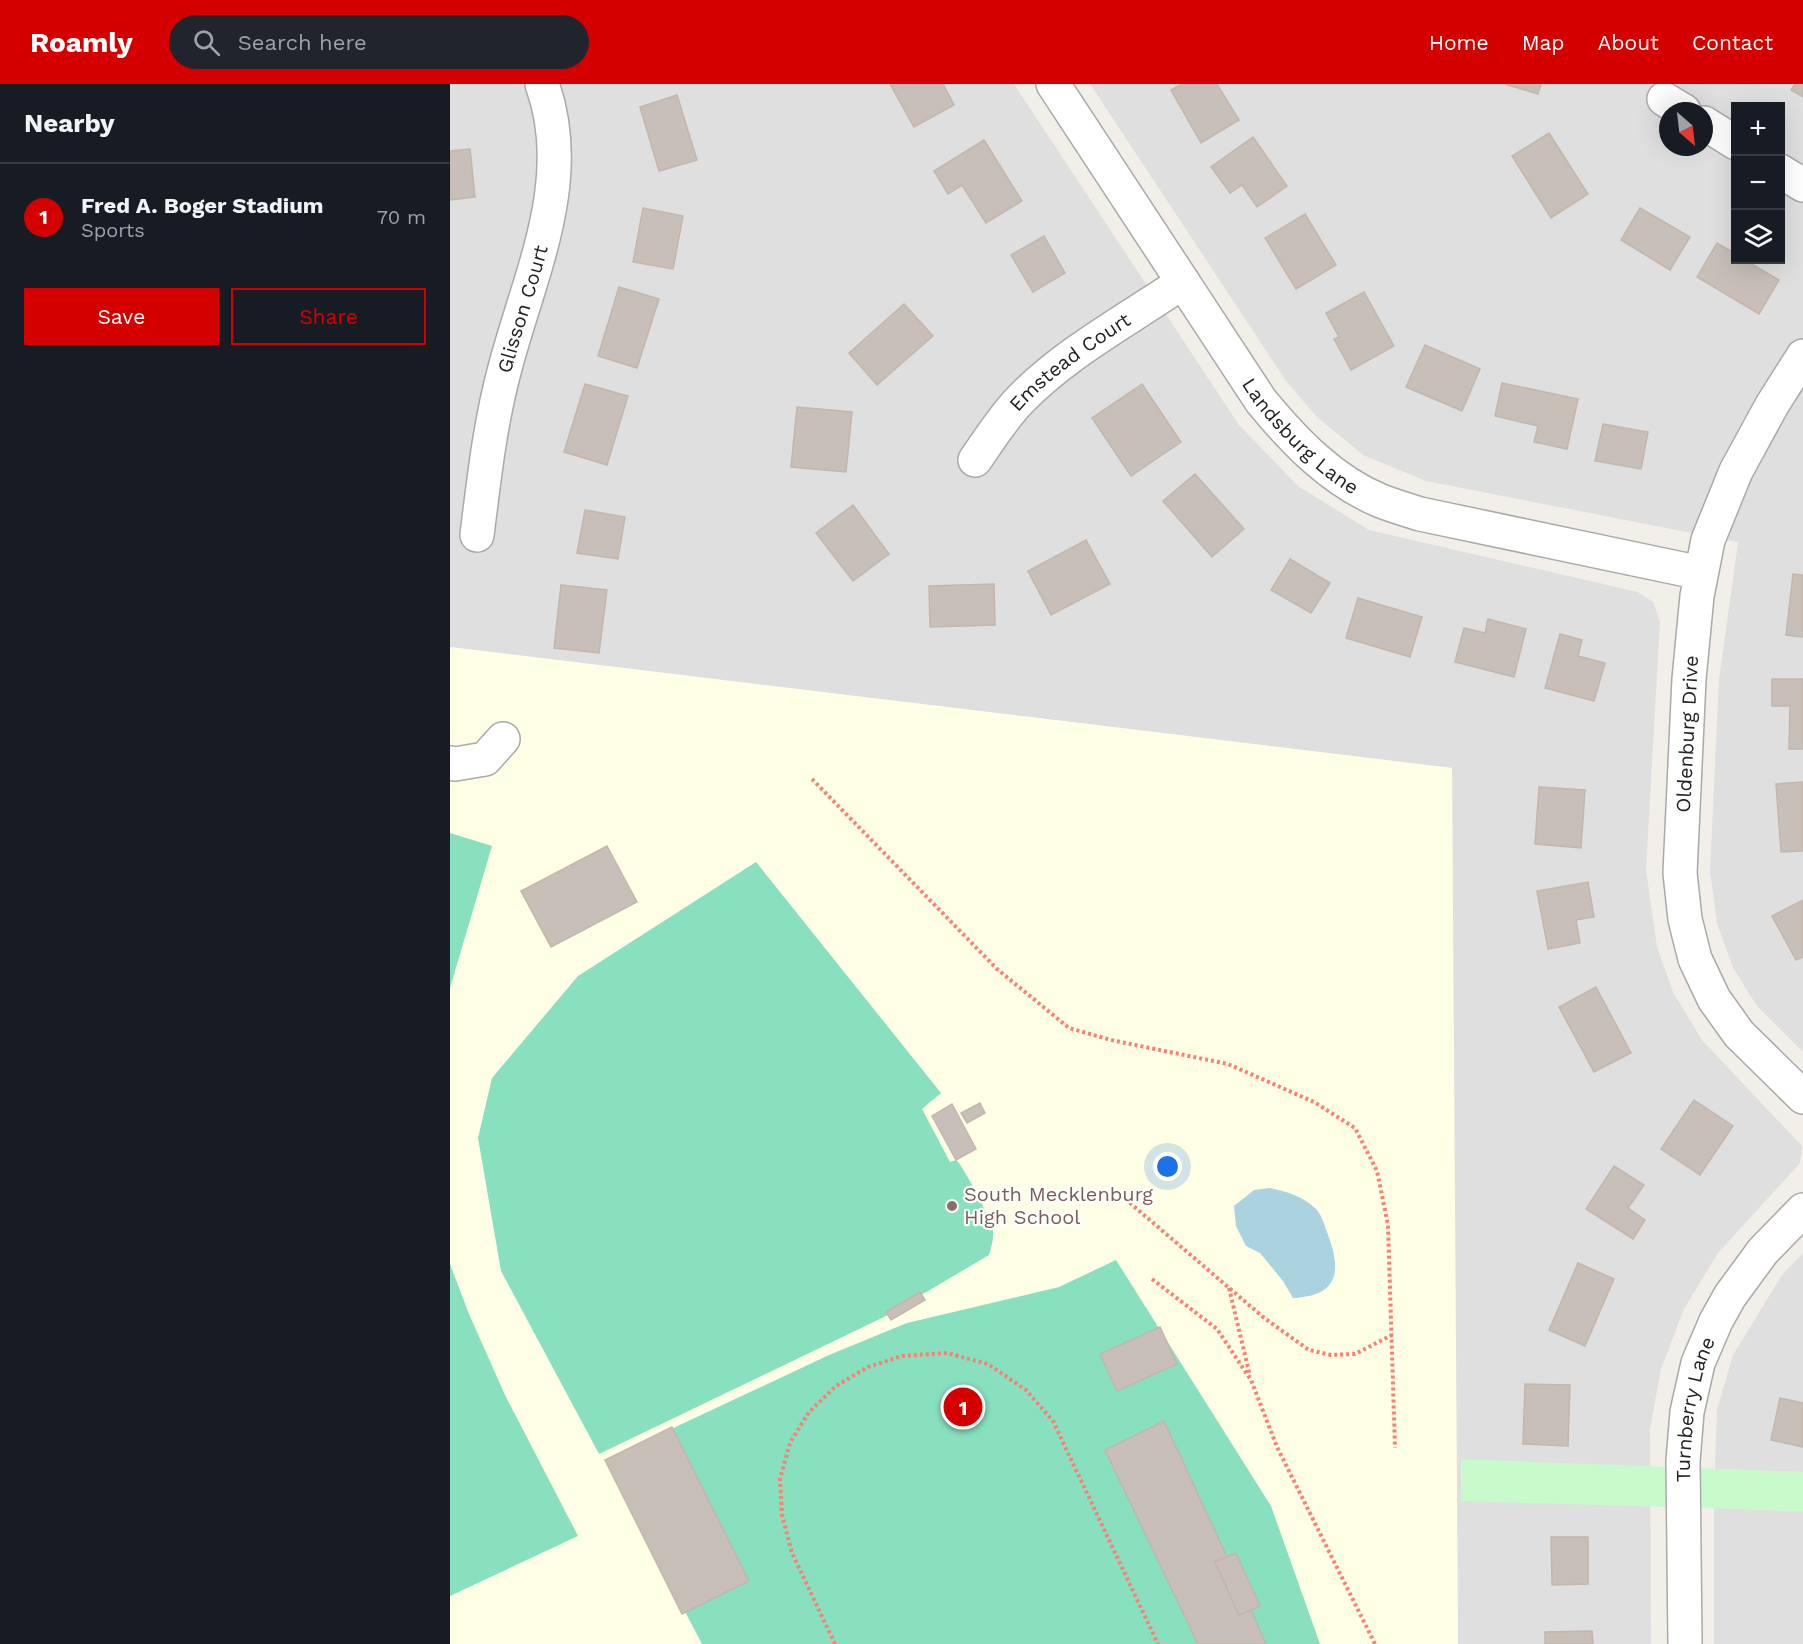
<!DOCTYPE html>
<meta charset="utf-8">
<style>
:root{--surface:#171b24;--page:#20242c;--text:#f1f3f6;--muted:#9ea1a6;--line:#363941;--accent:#d40000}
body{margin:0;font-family:"Work Sans",sans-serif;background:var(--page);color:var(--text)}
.controls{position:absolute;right:18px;top:18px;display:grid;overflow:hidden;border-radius:0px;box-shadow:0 6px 24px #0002}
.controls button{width:54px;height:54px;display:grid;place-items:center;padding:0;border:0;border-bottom:2px solid var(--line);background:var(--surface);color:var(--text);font:30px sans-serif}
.compass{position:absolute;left:1209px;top:18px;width:54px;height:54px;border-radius:50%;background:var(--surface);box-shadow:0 6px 24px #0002;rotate:152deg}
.you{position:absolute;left:718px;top:1083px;width:21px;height:21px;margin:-15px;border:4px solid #fff;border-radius:50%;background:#1a73e8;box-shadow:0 0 0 9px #1a73e833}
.badge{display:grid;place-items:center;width:39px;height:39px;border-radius:50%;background:var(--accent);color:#fff;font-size:20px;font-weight:700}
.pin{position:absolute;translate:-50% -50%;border:3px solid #fff;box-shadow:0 2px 6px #0006}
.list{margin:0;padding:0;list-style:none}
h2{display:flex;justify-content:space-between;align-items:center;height:78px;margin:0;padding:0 24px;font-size:26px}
h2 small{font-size:20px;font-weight:400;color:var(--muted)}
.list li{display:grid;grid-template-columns:39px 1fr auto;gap:18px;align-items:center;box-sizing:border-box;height:108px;padding:0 24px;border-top:2px solid var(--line)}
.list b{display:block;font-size:22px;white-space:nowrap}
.list p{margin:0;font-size:20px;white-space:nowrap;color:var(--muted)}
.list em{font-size:20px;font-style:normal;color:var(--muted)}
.actions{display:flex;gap:12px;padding:18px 24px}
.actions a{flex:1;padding:14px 0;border:2px solid var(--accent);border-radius:0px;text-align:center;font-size:21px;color:var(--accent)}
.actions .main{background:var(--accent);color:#fff}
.icon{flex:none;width:33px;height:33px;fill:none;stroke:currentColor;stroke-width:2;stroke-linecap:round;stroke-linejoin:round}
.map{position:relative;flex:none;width:1353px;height:1560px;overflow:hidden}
header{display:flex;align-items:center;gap:36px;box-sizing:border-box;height:84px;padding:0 30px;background:var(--accent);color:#fff}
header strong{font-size:28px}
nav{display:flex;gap:33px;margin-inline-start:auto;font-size:21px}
.search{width:420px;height:54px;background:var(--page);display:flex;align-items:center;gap:15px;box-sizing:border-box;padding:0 21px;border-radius:33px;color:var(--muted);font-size:22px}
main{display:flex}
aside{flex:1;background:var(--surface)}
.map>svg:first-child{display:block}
.residential{fill:#e0dfdf;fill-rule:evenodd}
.education{fill:#ffffe5}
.park{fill:#c8facc}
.pitch{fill:#88e0be}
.water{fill:#aad3df}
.building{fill:#c7bfb8;stroke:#c4b6ab;stroke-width:1.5}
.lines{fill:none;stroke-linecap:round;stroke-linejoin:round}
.minor-casing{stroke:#a9a9a9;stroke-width:36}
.path{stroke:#fa8072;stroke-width:4;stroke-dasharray:3 3;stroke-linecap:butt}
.minor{stroke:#fff;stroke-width:33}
.education-dot{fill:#8d6e63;stroke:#fff;stroke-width:2}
.labels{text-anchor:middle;stroke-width:4.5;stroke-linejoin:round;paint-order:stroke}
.street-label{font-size:20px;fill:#222;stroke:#fff}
.education-label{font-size:20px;fill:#785e54;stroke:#fff;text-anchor:start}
</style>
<header>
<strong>Roamly</strong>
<div class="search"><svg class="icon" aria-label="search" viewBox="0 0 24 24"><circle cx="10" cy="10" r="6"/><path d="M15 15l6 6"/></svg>Search here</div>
<nav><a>Home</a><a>Map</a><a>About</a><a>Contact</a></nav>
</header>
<main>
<aside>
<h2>Nearby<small></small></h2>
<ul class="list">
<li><span class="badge">1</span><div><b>Fred A. Boger Stadium</b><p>Sports</p></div><em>70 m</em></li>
</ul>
<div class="actions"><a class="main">Save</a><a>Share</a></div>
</aside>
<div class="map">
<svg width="1353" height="1560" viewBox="0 0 1353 1560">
<rect width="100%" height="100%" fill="#f2efe9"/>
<g class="residential">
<path d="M 0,0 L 564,0 L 789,341 L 848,402 L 919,446 L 1188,508 L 1203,518 L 1210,537 L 1196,786 L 1207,863 L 1223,908 L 1252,956 L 1352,1062 L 1350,1079 L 1268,1169 L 1234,1225 L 1211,1285 L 1200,1345 L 1201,1560 L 1008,1560 L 1001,684 L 0,563 Z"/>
<path d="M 640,0 L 1353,0 L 1353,968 L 1307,922 L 1283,884 L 1267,839 L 1260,787 L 1269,596 L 1288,458 L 976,397 L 913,371 L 867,333 L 836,297 ZM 1286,22 L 1330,22 L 1330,176 L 1286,176 ZM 1218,27 L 1254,27 L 1254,63 L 1218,63 Z"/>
<path d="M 1353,1169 L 1353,1388 L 1265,1385 L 1267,1326 L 1283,1271 L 1332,1191 Z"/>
<path d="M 1264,1424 L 1353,1427 L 1353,1560 L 1264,1560 Z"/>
</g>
<path class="education" d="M 0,563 L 1002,684 L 1008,1560 L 0,1560 Z"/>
<path class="park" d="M 1011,1375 L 1353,1388 L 1353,1427 L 1011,1417 Z"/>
<g class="pitch">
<path d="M 0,749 L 42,762 L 0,904 Z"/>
<path d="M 306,778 L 491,1009 L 472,1025 L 500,1078 L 506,1076 C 512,1079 543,1139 543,1147 C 544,1155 541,1164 539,1171 L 434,1233 L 149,1370 L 51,1187 L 28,1054 L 42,994 L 128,892 Z"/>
<path d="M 666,1176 L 821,1422 L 870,1560 L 252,1560 L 155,1376 L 379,1271 L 457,1239 L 609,1203 Z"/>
<path d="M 0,1180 L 19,1230 L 55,1311 L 128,1452 L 0,1512 Z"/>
</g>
<path class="water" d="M 820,1104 C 839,1108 852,1112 866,1125 C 872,1131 875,1143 878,1151 C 892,1188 888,1212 843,1214 L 833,1197 L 810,1169 L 796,1162 L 786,1142 L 784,1122 L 804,1106 Z"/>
<g class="building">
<path d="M 440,0 L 493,0 L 504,21 L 464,43 Z"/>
<path d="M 732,0 L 767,0 L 789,36 L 751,59 L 721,6 Z"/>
<path d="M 1055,0 L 1091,0 L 1088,10 Z"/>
<path d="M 1345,0 L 1353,0 L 1353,13 L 1341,6 Z"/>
<path d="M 227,11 L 247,76 L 209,87 L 190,23 Z"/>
<path d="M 1099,49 L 1138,110 L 1101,134 L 1062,72 Z"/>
<path d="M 803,53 L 837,102 L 807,123 L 792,101 L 780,109 L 761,83 Z"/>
<path d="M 534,56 L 572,117 L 536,139 L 512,101 L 498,110 L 484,87 Z"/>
<path d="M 20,65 L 25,113 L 0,116 L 0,67 Z"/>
<path d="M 193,124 L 233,132 L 223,185 L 183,178 Z"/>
<path d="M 1190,124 L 1240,153 L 1220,186 L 1171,156 Z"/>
<path d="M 855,130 L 886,181 L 846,205 L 815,154 Z"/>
<path d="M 594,152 L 615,189 L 583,208 L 561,171 Z"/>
<path d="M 1267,159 L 1286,170 L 1286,176 L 1295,176 L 1329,196 L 1309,230 L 1247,193 Z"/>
<path d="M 169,203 L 209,215 L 187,284 L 148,272 Z"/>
<path d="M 914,208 L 944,262 L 901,286 L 884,255 L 889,253 L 876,229 Z"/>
<path d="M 454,220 L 483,252 L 427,301 L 399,269 Z"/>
<path d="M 975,261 L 1030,285 L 1012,327 L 956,303 Z"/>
<path d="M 1052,299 L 1128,315 L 1117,365 L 1084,358 L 1088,342 L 1045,332 Z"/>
<path d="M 135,300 L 178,312 L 157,381 L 114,368 Z"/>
<path d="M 692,300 L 731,358 L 681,392 L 642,334 Z"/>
<path d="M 347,323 L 402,328 L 396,388 L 341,383 Z"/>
<path d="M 1153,340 L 1198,348 L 1191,385 L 1145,377 Z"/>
<path d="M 745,390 L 794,445 L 762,473 L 713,417 Z"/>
<path d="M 403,421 L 439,470 L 403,497 L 366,449 Z"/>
<path d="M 135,426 L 175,433 L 168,475 L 127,469 Z"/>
<path d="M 636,456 L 660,500 L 601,531 L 578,487 Z"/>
<path d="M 840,475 L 880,499 L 861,529 L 821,506 Z"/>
<path d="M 1343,490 L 1353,491 L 1353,553 L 1336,551 Z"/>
<path d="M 544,500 L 545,541 L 480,543 L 479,502 Z"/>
<path d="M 111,501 L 157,506 L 149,569 L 104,564 Z"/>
<path d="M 908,514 L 972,533 L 960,573 L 896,554 Z"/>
<path d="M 1038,535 L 1076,545 L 1064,593 L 1005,578 L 1014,544 L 1035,549 Z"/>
<path d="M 1110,550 L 1132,556 L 1128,572 L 1155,579 L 1144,617 L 1095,604 Z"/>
<path d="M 1322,595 L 1353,595 L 1353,665 L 1339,665 L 1340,622 L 1322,622 Z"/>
<path d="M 1353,698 L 1353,767 L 1331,768 L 1326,700 Z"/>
<path d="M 1089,703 L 1135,706 L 1131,764 L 1085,760 Z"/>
<path d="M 157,762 L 187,818 L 101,863 L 71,807 Z"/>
<path d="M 1138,798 L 1144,833 L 1126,836 L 1130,859 L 1098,865 L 1087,807 Z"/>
<path d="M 1353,816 L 1353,873 L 1346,876 L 1322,832 Z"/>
<path d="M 1146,903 L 1181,969 L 1144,988 L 1109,923 Z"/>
<path d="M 1244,1016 L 1283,1042 L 1250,1091 L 1211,1065 Z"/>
<path d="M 530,1019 L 535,1029 L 517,1039 L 511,1029 Z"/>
<path d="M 502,1020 L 526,1065 L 506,1076 L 482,1032 Z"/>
<path d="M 1164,1082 L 1194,1101 L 1178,1124 L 1195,1136 L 1183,1155 L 1136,1125 Z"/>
<path d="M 1128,1179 L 1164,1195 L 1135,1262 L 1099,1246 Z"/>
<path d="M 470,1208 L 475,1216 L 441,1236 L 436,1228 Z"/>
<path d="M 710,1243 L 727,1280 L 667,1307 L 650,1270 Z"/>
<path d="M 1075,1300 L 1120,1301 L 1118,1362 L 1073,1360 Z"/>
<path d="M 1330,1314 L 1353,1319 L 1353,1363 L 1321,1356 Z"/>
<path d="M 714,1337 L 777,1473 L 765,1478 L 789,1531 L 801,1526 L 816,1560 L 748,1560 L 655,1366 Z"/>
<path d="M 222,1343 L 299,1497 L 232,1530 L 155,1376 Z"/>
<path d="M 1101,1453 L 1138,1453 L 1138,1500 L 1102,1501 Z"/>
<path d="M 786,1469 L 810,1522 L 789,1531 L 765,1478 Z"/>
<path d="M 1142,1547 L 1143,1560 L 1095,1560 L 1095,1548 Z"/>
</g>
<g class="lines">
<defs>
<g id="minor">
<path id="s1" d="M 603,0 L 811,317 C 844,357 882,397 931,417 C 944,422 957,426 970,430 L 1251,489"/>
<path d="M 1214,15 L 1234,27"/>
<path d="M 1254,39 L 1286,59"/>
<path d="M 1330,87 L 1353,101"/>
<path d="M 1353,272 L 1322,321 L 1286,387 L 1258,456 L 1247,512 L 1239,595 L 1230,789 L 1235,835 L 1245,875 L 1264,915 L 1289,950 L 1353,1013"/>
<path id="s2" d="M 525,376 C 539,356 552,335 569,317 C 615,269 679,235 733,198"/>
<path id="s3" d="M 27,451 C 34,395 40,339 55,284 C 79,192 127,96 92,0"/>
<path d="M 0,679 L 5,680 L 35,675 L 53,655"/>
<path id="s4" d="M 1235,1560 L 1233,1377 L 1237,1328 L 1248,1279 L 1266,1237 L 1280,1212 L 1313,1167 L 1353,1126"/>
</g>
</defs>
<use href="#minor" class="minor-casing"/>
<g class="path">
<path d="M 362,695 L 547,885 L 619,944 L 661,956 L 778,980 L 864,1018 L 905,1044 L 927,1087 L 938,1141 L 945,1364"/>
<path d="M 666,1107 L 813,1233 L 859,1266 L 881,1271 L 905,1270 L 942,1251"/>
<path d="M 702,1195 L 767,1245 L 801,1296 L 827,1363 L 925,1560"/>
<path d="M 779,1204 L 800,1292"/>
<path d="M 385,1560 L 342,1469 L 332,1431 L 330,1395 L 340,1359 L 359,1328 L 386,1302 L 418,1283 L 452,1272 L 497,1269 L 538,1280 L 576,1306 L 603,1337 L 708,1560"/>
</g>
<use href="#minor" class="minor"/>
</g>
<circle class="education-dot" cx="502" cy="1122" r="6"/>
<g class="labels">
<g class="street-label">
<text dy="7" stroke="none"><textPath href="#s3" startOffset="231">Glisson Court</textPath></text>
<text dy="7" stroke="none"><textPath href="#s2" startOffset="138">Emstead Court</textPath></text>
<text dy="7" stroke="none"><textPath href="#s1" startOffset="432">Landsburg Lane</textPath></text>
<text transform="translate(1237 650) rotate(-87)" y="7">Oldenburg Drive</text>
<text dy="7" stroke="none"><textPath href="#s4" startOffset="236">Turnberry Lane</textPath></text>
</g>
<g class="education-label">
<text x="514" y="1117">South Mecklenburg<tspan x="514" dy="23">High School</tspan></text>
</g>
</g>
</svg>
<div class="controls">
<button>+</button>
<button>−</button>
<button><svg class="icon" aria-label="layers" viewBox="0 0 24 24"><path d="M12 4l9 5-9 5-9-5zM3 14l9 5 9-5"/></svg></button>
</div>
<svg class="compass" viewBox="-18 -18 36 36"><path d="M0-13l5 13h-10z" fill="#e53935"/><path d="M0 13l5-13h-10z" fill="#9ea1a6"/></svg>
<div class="you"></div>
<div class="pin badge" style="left:513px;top:1323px">1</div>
</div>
</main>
